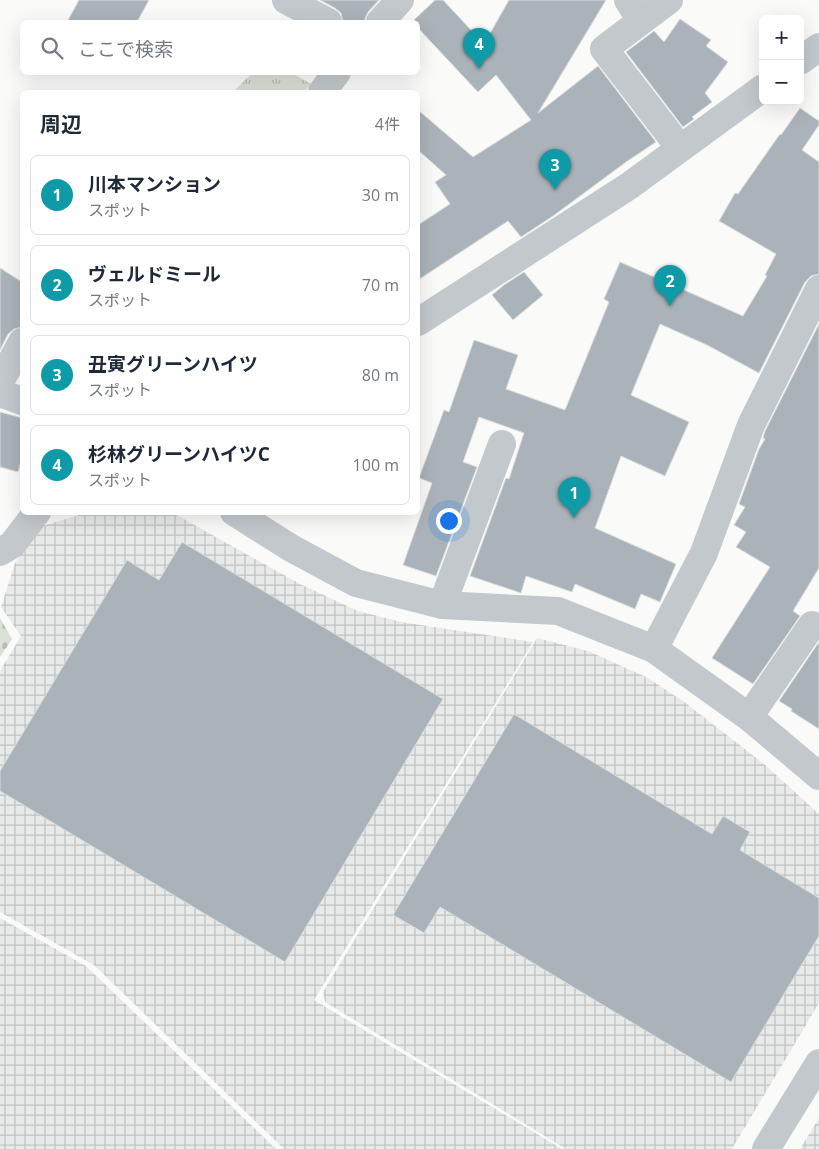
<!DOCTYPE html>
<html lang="ja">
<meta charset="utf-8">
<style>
:root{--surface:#fff;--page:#f2f2f3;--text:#1f2937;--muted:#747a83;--line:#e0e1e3;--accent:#2563eb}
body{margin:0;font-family:"Open Sans","Noto Sans JP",sans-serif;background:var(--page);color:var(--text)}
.controls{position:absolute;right:15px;top:15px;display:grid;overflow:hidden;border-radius:8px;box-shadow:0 5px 20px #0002}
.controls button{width:45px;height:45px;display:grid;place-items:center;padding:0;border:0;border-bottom:1px solid var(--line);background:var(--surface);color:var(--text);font:25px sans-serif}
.you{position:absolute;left:448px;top:520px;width:18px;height:18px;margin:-12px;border:4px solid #fff;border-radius:50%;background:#1a73e8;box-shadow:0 0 0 8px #1a73e833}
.badge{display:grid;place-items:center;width:32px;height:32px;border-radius:50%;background:var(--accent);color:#fff;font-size:16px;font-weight:700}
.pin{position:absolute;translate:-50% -41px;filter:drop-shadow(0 1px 2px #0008)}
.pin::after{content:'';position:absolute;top:26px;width:18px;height:15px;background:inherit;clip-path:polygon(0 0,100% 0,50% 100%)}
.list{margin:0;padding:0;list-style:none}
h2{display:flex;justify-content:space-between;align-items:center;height:65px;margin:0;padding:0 20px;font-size:21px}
h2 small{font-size:16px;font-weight:400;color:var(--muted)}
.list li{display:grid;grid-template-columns:32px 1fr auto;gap:15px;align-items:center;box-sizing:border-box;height:80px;margin:0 10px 10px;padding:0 10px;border:1px solid var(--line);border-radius:8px}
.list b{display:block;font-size:19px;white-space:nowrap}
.list p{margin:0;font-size:16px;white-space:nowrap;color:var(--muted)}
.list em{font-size:16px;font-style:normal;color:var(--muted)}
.icon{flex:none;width:28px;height:28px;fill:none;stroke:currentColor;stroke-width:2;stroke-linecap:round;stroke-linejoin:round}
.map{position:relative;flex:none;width:819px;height:1149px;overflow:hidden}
.search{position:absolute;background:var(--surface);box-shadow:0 5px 20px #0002;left:20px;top:20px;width:400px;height:55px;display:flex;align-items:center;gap:12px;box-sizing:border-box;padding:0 18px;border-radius:8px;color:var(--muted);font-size:19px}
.panel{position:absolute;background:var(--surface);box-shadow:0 5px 20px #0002;left:20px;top:90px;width:400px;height:425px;border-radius:8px}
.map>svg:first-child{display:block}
.industrial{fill:url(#industrial-grid)}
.grass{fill:url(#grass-tufts)}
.cemetery{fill:url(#cemetery-stones)}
.building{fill:#aab3b9;stroke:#dcdcda}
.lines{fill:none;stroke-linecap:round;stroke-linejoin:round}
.minor{stroke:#c3c8cc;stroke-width:28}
</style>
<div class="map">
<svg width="819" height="1149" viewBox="0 0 819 1149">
<defs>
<pattern id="industrial-grid" width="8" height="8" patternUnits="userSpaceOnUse" patternTransform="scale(1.25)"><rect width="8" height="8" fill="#e8e9e9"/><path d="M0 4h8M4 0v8" fill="none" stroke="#c0c1c2"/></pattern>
<pattern id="grass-tufts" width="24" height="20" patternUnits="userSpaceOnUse" patternTransform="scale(1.25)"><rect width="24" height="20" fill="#dadfd7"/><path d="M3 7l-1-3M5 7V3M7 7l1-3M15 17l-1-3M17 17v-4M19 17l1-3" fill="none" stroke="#b4b9b4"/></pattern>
<pattern id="cemetery-stones" width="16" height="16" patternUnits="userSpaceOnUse" patternTransform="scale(1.25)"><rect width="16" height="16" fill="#dadfd7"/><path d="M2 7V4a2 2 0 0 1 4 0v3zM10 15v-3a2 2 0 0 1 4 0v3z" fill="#b4b9b4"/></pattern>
</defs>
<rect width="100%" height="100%" fill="#fafaf8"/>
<g class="industrial">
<path d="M 86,513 L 173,513 L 300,584 L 358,611 L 401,622 L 533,642 L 314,1000 L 562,1149 L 284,1149 L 94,965 L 0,912 L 0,671 L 21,636 L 1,607 L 15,563 L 42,526 Z"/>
<path d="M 537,638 L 588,651 L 646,677 L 683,701 L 764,764 L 819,814 L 819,1003 L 732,1149 L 566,1149 L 325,1002 L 323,992 Z"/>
<path d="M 0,918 L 86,966 L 276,1149 L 0,1149 Z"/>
<path d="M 819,1118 L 819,1149 L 800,1149 Z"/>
</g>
<path class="grass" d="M 252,73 L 292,73 L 311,84 L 304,92 L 233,92 Z"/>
<path class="cemetery" d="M 0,618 L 12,639 L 0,657 Z"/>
<g class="building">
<path d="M 79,0 L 149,0 L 137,22 L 67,22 Z"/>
<path d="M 320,0 L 379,0 L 368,12 L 365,18 L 365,22 L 343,22 L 341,13 L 335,8 Z"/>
<path d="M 435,0 L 443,0 L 484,44 L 509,0 L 606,0 L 538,113 L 598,66 L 656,142 L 626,162 L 553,216 L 521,237 L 508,221 L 418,280 L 418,225 L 450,204 L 435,182 L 446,175 L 418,150 L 418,110 L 473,157 L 531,120 L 496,75 L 478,92 L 418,28 L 418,22 L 412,22 Z"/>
<path d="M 680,19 L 711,40 L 706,46 L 728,62 L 705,93 L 712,102 L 692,117 L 694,119 L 683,127 L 626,52 L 654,31 L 664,42 Z"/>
<path d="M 800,108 L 819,121 L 819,125 L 802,150 L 819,162 L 819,274 L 811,276 L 805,282 L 759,373 L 707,345 L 660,324 L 631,395 L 689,422 L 665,476 L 621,456 L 595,528 L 676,564 L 660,602 L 641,594 L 635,609 L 575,584 L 572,592 L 526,576 L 521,593 L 470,576 L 506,478 L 509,479 L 524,433 L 479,417 L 463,462 L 477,467 L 436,576 L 403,565 L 432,483 L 419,478 L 444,410 L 449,412 L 474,340 L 518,355 L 506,389 L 565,410 L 609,302 L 604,299 L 620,262 L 743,316 L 767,276 L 765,275 L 776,254 L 719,221 L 735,193 L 738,194 L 780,134 L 781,135 Z"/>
<path d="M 0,268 L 22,282 L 22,327 L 14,329 L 8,334 L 0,350 Z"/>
<path d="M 524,272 L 543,295 L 513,320 L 492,295 L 504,285 Z"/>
<path d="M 819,324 L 819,568 L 793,611 L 800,616 L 753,684 L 712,658 L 770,567 L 736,547 L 746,532 L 734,525 L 745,507 L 739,504 L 759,449 L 765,439 L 763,438 L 765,431 Z"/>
<path d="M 0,412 L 22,418 L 22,459 L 18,472 L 0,467 Z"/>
<path d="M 182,542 L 443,699 L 285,962 L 0,791 L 0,771 L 127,560 L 159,580 Z"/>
<path d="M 819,642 L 819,729 L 791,711 L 792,709 L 779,701 Z"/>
<path d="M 514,714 L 712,834 L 723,816 L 750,832 L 740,850 L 819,898 L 819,936 L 731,1082 L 440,907 L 424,933 L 393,915 Z"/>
</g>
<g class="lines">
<g class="minor">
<path d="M 286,0 L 328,22"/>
<path d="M 628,0 L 641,21"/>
<path d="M 669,0 L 604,49 L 680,148"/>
<path d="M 380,22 L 400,0"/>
<path d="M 800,61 L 819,47"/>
<path d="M 322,92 L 337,72"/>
<path d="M 418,322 L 629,186 L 763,88"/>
<path d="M 0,382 L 22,342"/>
<path d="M 0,393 L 22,401"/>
<path d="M 234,512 L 291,548 L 356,583 L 442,605 L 558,611 L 654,649 L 749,717 L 819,776"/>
<path d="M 0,552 L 12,545 L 37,512"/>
<path d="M 442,605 L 502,444"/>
<path d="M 654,649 L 704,553 L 751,425 L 819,289"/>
<path d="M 749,717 L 812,625"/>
<path d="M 766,1149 L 819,1063"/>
</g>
</g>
</svg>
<div class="controls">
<button>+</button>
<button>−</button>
</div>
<div class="you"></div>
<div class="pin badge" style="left:574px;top:518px;background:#0f9aa8">1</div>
<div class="pin badge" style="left:670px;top:306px;background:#0f9aa8">2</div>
<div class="pin badge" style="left:555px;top:190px;background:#0f9aa8">3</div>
<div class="pin badge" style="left:479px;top:69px;background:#0f9aa8">4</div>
<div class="search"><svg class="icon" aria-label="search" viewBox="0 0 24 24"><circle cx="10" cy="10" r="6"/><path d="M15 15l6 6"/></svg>ここで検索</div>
<section class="panel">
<h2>周辺<small>4件</small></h2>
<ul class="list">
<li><span class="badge" style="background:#0f9aa8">1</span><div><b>川本マンション</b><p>スポット</p></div><em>30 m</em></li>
<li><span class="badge" style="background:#0f9aa8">2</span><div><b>ヴェルドミール</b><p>スポット</p></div><em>70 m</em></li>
<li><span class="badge" style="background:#0f9aa8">3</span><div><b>丑寅グリーンハイツ</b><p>スポット</p></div><em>80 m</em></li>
<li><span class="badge" style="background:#0f9aa8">4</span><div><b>杉林グリーンハイツC</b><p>スポット</p></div><em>100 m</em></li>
</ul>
</section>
</div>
